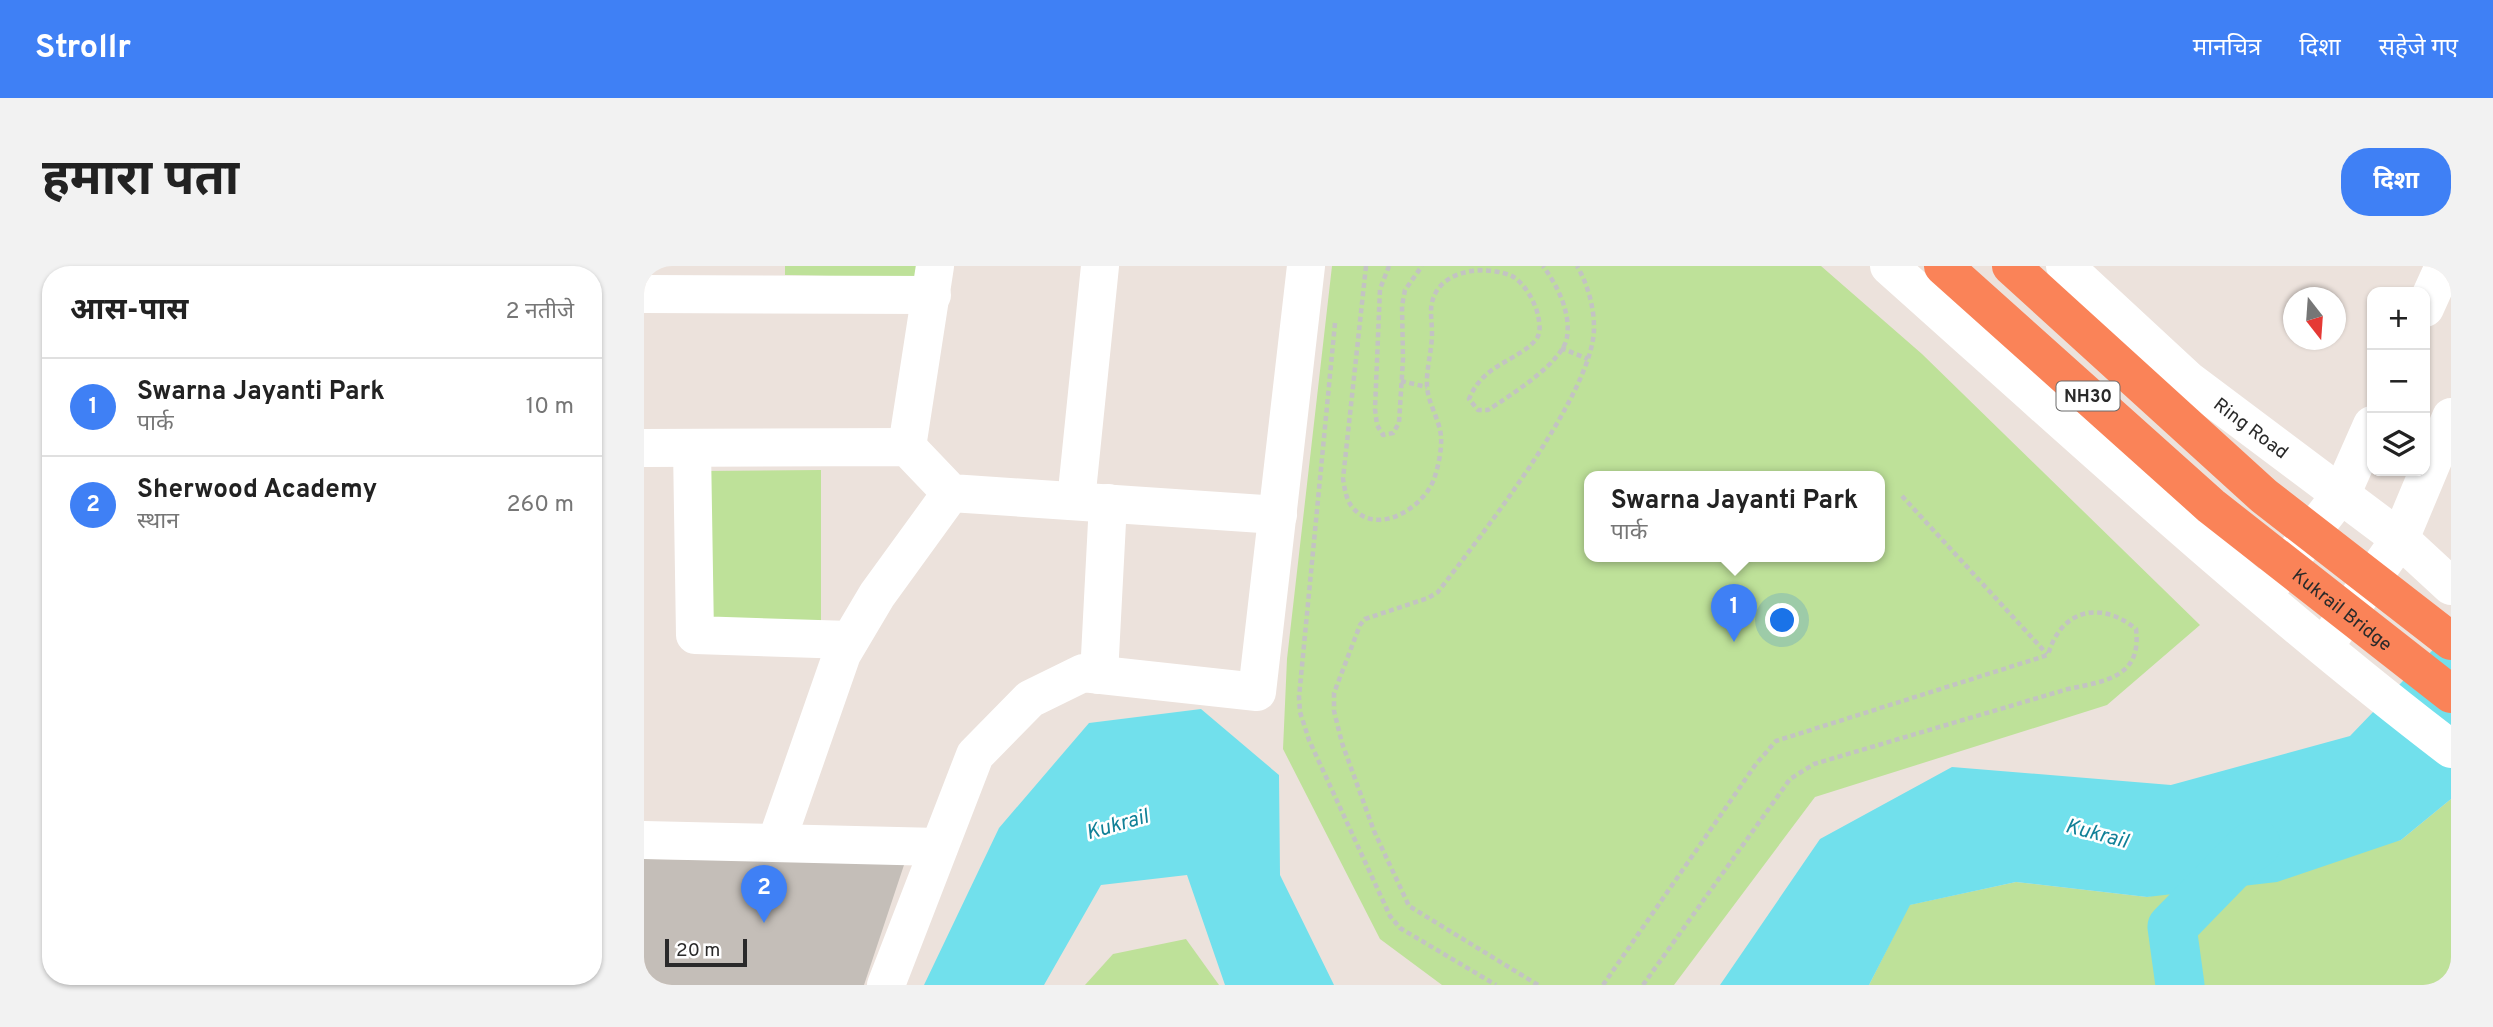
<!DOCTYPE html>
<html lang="hi">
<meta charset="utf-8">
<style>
:root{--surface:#fff;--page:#f2f2f2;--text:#222;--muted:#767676;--line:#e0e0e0;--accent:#3f80f5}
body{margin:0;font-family:Overpass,"Noto Sans Devanagari",sans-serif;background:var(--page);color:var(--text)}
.controls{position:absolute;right:21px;top:21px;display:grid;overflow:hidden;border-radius:14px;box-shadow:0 2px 5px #0004}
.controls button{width:63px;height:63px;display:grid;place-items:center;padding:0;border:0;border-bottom:2px solid var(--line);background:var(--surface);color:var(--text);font:35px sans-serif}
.compass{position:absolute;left:1639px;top:21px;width:63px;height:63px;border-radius:50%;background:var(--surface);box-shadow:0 2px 5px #0004;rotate:163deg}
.scale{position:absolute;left:21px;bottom:18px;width:82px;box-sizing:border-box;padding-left:7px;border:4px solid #2a2a2a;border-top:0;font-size:19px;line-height:24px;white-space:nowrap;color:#2a2a2a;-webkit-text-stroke:5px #fff;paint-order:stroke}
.you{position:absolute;left:1139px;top:355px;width:24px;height:24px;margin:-18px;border:5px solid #fff;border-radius:50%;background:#1a73e8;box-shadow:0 0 0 10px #1a73e833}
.badge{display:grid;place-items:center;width:46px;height:46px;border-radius:50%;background:var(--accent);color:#fff;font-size:23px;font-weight:700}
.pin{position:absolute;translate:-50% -58px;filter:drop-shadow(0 2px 4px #0008)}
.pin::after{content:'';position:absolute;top:37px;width:24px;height:21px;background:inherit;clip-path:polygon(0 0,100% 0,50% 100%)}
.popup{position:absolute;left:940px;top:205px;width:301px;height:91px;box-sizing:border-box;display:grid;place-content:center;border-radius:14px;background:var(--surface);filter:drop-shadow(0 2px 5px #0005);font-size:23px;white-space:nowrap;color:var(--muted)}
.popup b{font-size:26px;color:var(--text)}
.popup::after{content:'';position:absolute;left:50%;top:100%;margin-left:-14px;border:14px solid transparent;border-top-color:var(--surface)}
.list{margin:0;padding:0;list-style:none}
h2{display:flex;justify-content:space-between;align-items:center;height:91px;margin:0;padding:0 28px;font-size:30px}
h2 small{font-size:23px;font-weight:400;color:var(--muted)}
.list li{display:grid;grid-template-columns:46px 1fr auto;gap:21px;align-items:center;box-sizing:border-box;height:98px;padding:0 28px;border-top:2px solid var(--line)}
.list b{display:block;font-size:26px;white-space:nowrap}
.list p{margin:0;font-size:23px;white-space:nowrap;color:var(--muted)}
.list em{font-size:23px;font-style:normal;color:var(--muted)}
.icon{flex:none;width:38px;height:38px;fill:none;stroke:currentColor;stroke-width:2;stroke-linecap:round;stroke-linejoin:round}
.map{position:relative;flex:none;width:1807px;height:719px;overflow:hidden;border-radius:28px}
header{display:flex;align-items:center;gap:42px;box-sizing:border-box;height:98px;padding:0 35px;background:var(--accent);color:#fff}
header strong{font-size:33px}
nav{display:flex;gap:38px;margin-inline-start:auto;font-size:24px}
.intro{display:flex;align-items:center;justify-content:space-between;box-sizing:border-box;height:168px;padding:0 42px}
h1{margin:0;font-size:49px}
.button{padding:18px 32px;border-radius:28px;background:var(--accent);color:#fff;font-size:24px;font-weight:700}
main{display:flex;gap:42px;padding:0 42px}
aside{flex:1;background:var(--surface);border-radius:28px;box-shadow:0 2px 5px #0004}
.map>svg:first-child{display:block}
.green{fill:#bee199;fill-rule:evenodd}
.water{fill:#71e0ec}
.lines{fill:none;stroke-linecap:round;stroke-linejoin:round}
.river{stroke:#71e0ec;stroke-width:49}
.building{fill:#c4beb8}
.path{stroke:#c3c3c3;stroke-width:4.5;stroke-dasharray:5 3.5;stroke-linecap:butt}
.minor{stroke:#fff;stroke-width:38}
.highway{stroke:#fa8358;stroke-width:38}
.labels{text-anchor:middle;stroke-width:5;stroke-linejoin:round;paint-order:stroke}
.shield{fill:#fff;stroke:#6a6a6a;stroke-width:2}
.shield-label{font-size:18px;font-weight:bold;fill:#2a2a2a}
.street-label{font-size:19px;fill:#2a2a2a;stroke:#fff}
.water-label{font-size:21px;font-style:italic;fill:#108097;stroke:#fff}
</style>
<header>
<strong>Strollr</strong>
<nav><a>मानचित्र</a><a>दिशा</a><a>सहेजे गए</a></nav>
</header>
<div class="intro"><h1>हमारा पता</h1><a class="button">दिशा</a></div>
<main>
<aside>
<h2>आस-पास<small>2 नतीजे</small></h2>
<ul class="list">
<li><span class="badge">1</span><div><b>Swarna Jayanti Park</b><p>पार्क</p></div><em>10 m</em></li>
<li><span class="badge">2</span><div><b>Sherwood Academy</b><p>स्थान</p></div><em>260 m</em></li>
</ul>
</aside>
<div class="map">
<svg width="1807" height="719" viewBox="0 0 1807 719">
<rect width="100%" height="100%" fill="#ece2dc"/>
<g class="green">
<path d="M 141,0 L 273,0 L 272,12 L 141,9 Z"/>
<path d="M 688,0 L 1177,0 L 1278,88 L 1556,359 L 1463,439 L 1171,531 L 1030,719 L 798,719 L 736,673 L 639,483 L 643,393 ZM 945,210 L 1235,210 L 1235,290 L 945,290 Z"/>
<path d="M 177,204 L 177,360 L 60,361 L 60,205 Z"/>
<path d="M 1807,533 L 1807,719 L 1225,719 L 1265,639 L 1372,616 L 1503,631 L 1757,574 Z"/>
<path d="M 542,673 L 575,719 L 441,719 L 469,688 Z"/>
</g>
<g class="water">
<path d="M 1807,365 L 1807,533 L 1757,574 L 1633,616 L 1503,631 L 1372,616 L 1266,639 L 1225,719 L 1076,719 L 1176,573 L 1308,501 L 1527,519 L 1706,470 Z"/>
<path d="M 557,443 L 635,509 L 636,609 L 690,719 L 581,719 L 543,609 L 457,619 L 400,719 L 280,719 L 355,562 L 445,457 Z"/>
</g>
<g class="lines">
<path class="river" d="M 1536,719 L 1528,661 L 1603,584 L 1612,578"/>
</g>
<path class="building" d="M 0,593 L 261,596 L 220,719 L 0,719 Z"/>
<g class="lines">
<g class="path">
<path d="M 722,0 L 699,213 C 701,224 702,234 709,242 C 734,271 780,241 790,213 C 794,202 798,183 797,171 C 796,154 784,138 783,120 C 782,103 788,85 788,67 C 788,52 784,40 792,26 C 806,2 845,0 868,10 C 881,18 890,34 894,49 C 895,55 897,63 894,70 C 887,85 856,96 843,108 C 835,115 829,123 825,133 L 834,144 L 844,144 C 865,130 919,97 923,71 C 927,46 913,19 899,0"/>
<path d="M 745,0 L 736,23 L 731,143 L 733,159 L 739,169 L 749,167 L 755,157 L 759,93 L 758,40 L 761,24 L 778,0"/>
<path d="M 691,57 L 655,431 L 656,446 L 665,474 L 746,650 L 756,662 L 852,719"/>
<path d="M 917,82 L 944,93"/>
<path d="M 757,115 L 783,121"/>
<path d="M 1258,230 L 1403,388"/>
<path d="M 894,719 L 765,640 L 730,565 L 698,477 L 690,445 L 690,427 L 716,359 L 721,353 L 784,332 L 794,326 C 835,272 951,126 950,61 C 950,40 943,17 933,0"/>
<path d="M 959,719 L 1112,498 L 1132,475 L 1404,389"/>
<path d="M 999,719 L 1146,513 L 1170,498 L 1424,423 C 1462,415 1498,411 1492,363 C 1457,334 1417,343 1404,389"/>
</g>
<g class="minor">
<path d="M 1245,0 C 1429,164 1611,333 1807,483"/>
<path id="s1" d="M 1421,0 L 1544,114 L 1756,273 L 1807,320"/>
<path d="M 0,28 L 288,29"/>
<path d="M 1781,42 L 1800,0"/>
<path d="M 263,181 L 291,0"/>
<path d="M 0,182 L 263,181 L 307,227 L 634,249"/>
<path d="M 48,182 L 51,369 L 206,374"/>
<path d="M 432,235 L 456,0"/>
<path d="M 1622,325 L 1698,227 L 1728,159"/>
<path d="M 1684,375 L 1756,273 L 1807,151"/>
<path d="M 455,409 L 464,237"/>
<path d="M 0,574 L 295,581"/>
<path d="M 132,577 L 198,388 L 233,329 L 307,227"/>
<path d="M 242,719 L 331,489 L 386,433 L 439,407 L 613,426 L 662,0"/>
</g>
<g class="highway">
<path id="s2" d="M 1299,0 L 1567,240 L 1807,428"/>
<path d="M 1367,0 L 1620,230 L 1807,375"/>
</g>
</g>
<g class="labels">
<rect class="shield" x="1412.5" y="115.5" width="63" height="29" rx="5"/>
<g class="shield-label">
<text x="1444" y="136">NH30</text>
</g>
<g class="street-label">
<text dy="7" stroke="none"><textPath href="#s1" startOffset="247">Ring Road</textPath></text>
<text dy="7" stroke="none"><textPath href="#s2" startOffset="527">Kukrail Bridge</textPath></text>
</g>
<g class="water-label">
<text transform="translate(473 558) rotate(-16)" y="7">Kukrail</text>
<text transform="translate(1453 567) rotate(15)" y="7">Kukrail</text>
</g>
</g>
</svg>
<div class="controls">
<button>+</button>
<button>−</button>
<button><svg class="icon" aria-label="layers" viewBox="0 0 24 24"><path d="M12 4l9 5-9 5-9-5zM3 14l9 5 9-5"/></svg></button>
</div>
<svg class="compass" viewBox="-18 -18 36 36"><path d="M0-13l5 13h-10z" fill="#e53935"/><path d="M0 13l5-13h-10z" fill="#767676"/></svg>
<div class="scale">20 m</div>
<div class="you"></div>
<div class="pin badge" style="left:1090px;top:376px">1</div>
<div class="popup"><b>Swarna Jayanti Park</b>पार्क</div>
<div class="pin badge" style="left:120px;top:657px">2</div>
</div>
</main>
